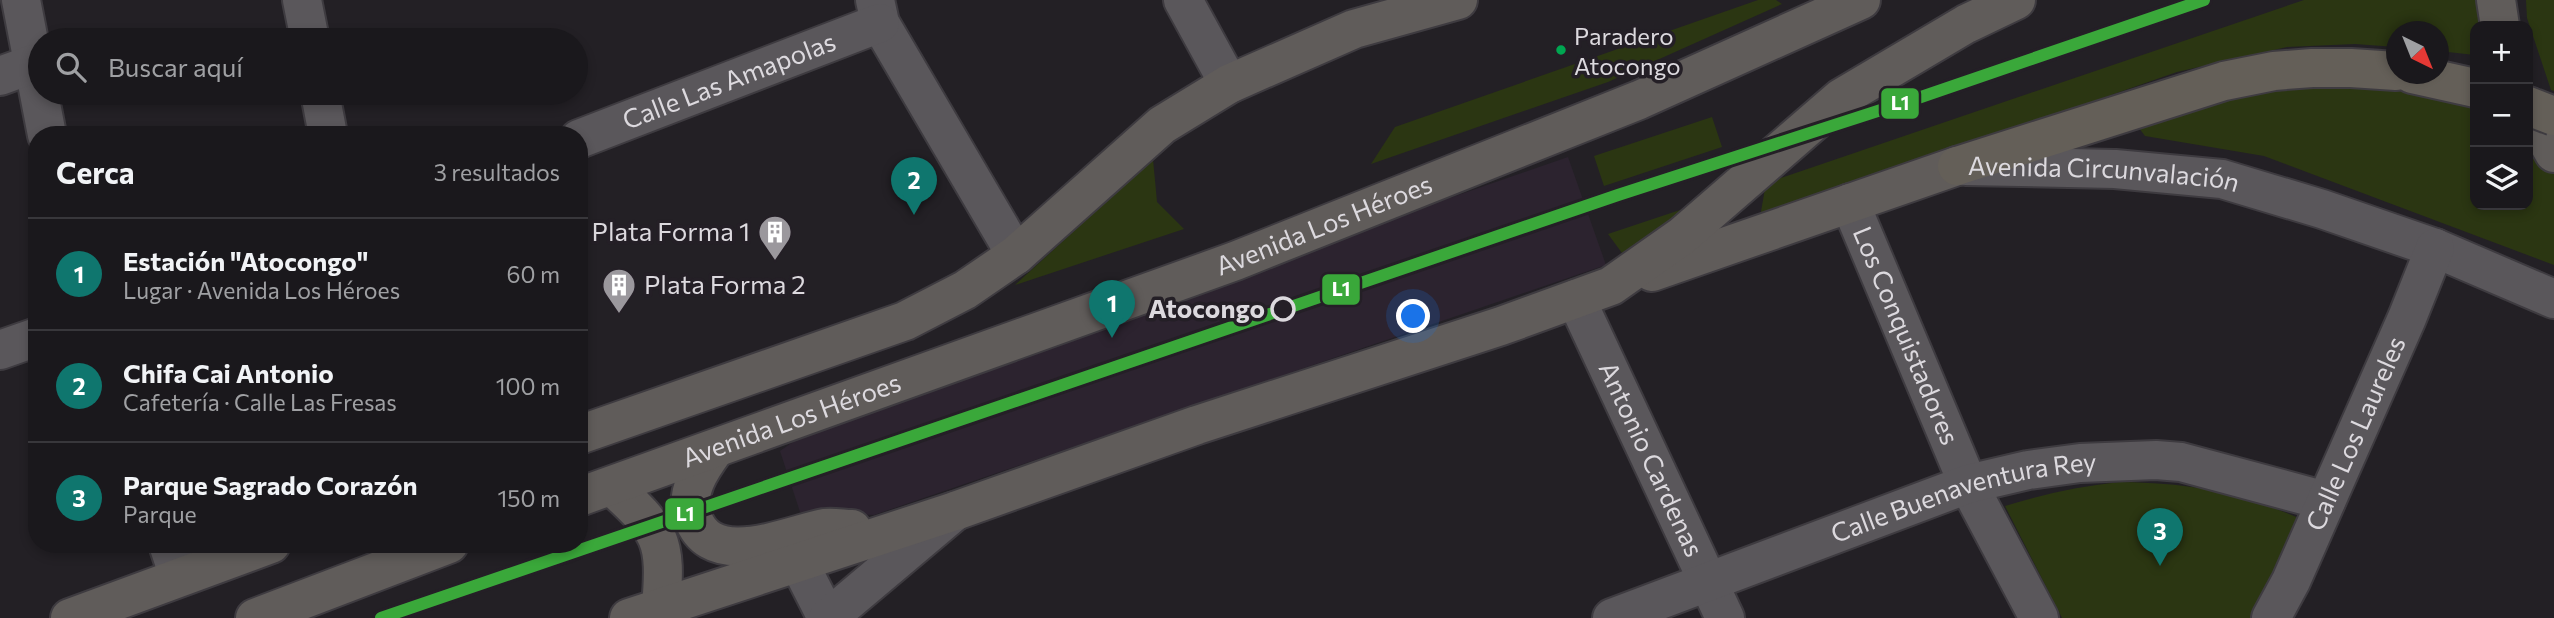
<!DOCTYPE html>
<html lang="es">
<meta charset="utf-8">
<style>
:root{--surface:#1a181c;--page:#272529;--text:#f1f3f6;--muted:#9fa0a3;--line:#38373b;--accent:#0f766e}
body{margin:0;font-family:Commissioner,sans-serif;background:var(--page);color:var(--text)}
.controls{position:absolute;right:21px;top:21px;display:grid;overflow:hidden;border-radius:14px;box-shadow:0 4px 10px #0003}
.controls button{width:63px;height:63px;display:grid;place-items:center;padding:0;border:0;border-bottom:2px solid var(--line);background:var(--surface);color:var(--text);font:35px sans-serif}
.compass{position:absolute;left:2386px;top:21px;width:63px;height:63px;border-radius:50%;background:var(--surface);box-shadow:0 4px 10px #0003;rotate:137deg}
.you{position:absolute;left:1414px;top:317px;width:24px;height:24px;margin:-18px;border:5px solid #fff;border-radius:50%;background:#1a73e8;box-shadow:0 0 0 10px #1a73e833}
.badge{display:grid;place-items:center;width:46px;height:46px;border-radius:50%;background:var(--accent);color:#fff;font-size:23px;font-weight:700}
.pin{position:absolute;translate:-50% -58px;filter:drop-shadow(0 2px 4px #0008)}
.pin::after{content:'';position:absolute;top:37px;width:24px;height:21px;background:inherit;clip-path:polygon(0 0,100% 0,50% 100%)}
.list{margin:0;padding:0;list-style:none}
h2{display:flex;justify-content:space-between;align-items:center;height:91px;margin:0;padding:0 28px;font-size:30px}
h2 small{font-size:23px;font-weight:400;color:var(--muted)}
.list li{display:grid;grid-template-columns:46px 1fr auto;gap:21px;align-items:center;box-sizing:border-box;height:112px;padding:0 28px;border-top:2px solid var(--line)}
.list b{display:block;font-size:26px;white-space:nowrap}
.list p{margin:0;font-size:23px;white-space:nowrap;color:var(--muted)}
.list em{font-size:23px;font-style:normal;color:var(--muted)}
.icon{flex:none;width:38px;height:38px;fill:none;stroke:currentColor;stroke-width:2;stroke-linecap:round;stroke-linejoin:round}
.map{position:relative;flex:none;width:2554px;height:618px;overflow:hidden}
.search{position:absolute;background:var(--surface);box-shadow:0 4px 10px #0003;left:28px;top:28px;width:560px;height:77px;display:flex;align-items:center;gap:18px;box-sizing:border-box;padding:0 24px;border-radius:38px;color:var(--muted);font-size:26px}
.panel{position:absolute;background:var(--surface);box-shadow:0 4px 10px #0003;left:28px;top:126px;width:560px;height:427px;border-radius:28px}
.map>svg:first-child{display:block}
.built{fill:#2c232f}
.green{fill:#2b3612}
.lines{fill:none;stroke-linecap:round;stroke-linejoin:round}
.minor-casing{stroke:#3e3b40;stroke-width:42}
.major-casing{stroke:#3e3b40;stroke-width:42}
.highway-casing{stroke:#3e3b40;stroke-width:42}
.minor{stroke:#5a575b;stroke-width:38}
.major{stroke:#605c5a;stroke-width:38}
.highway{stroke:#645f58;stroke-width:38}
.highway-bridge-casing{stroke:#3e3b40;stroke-width:42;stroke-linecap:butt}
.highway-bridge{stroke:#645f58;stroke-width:38}
.metro-1-casing{stroke:#241f26;stroke-width:18}
.metro-1{stroke:#3aa83a;stroke-width:12}
.bus-dot{fill:#00a651;stroke:#241f26;stroke-width:2.5}
.stop-dot{fill:#241f26;stroke:#dcd9de;stroke-width:3.5}
.labels{text-anchor:middle;stroke-width:7;stroke-linejoin:round;paint-order:stroke}
.bus-label{font-size:24px;fill:#dcd9de;stroke:#241f26;text-anchor:start}
.street-label{font-size:26px;fill:#dcd9de;stroke:#241f26}
.poi-label{font-size:26px;fill:#dcd9de;stroke:#241f26;text-anchor:end}
.stop-label{font-size:26px;font-weight:bold;fill:#dcd9de;stroke:#241f26;text-anchor:end}
.line-badge{stroke:#241f26;stroke-width:2.5}
.badge-label{font-size:19px;text-anchor:middle;font-weight:bold;fill:#fff}
</style>
<div class="map">
<svg width="2554" height="618" viewBox="0 0 2554 618">
<rect width="100%" height="100%" fill="#232025"/>
<path class="built" d="M 1568,157 L 1606,265 L 874,515 L 800,512 L 780,451 L 838,410 Z"/>
<g class="green">
<path d="M 1758,0 L 1776,0 L 1782,4 L 1608,82 L 1371,164 L 1395,127 Z"/>
<path d="M 2304,0 L 2488,0 L 2490,26 L 2475,26 L 2475,55 L 2439,51 L 2438,32 L 2396,32 L 2396,47 L 2355,44 L 2287,47 L 2177,72 L 1760,217 L 1766,183 Z"/>
<path d="M 2526,0 L 2554,0 L 2554,91 L 2551,90 L 2527,18 Z"/>
<path d="M 2340,75 L 2475,101 L 2475,205 L 2528,205 L 2528,142 L 2554,167 L 2554,265 L 2264,156 L 2145,136 L 2139,128 L 2194,107 Z"/>
<path d="M 1712,117 L 1722,147 L 1604,186 L 1594,156 Z"/>
<path d="M 1153,159 L 1157,202 L 1184,229 L 1015,285 Z"/>
<path d="M 1689,207 L 1670,225 L 1622,253 L 1608,234 Z"/>
<path d="M 2121,482 C 2193,483 2242,493 2308,522 L 2256,618 L 2062,618 L 2005,506 C 2044,494 2081,486 2121,482 Z"/>
</g>
<g class="lines">
<defs>
<g id="minor">
<path d="M 21,0 L 47,135"/>
<path d="M 302,0 L 310,40"/>
<path d="M 875,0 L 880,23 L 1016,255"/>
<path d="M 1183,0 L 1229,84"/>
<path d="M 0,76 L 33,64"/>
<path d="M 320,93 L 328,135"/>
<path id="s1" d="M 579,139 L 880,23"/>
<path id="s2" d="M 1966,166 L 2115,169 L 2222,179 L 2322,209 L 2435,248 L 2554,299"/>
<path id="s3" d="M 1850,203 L 1968,484 L 2039,618"/>
<path id="s4" d="M 1576,299 L 1725,618"/>
<path d="M 0,350 L 37,337"/>
<path d="M 168,544 L 179,577"/>
<path d="M 799,563 L 827,618"/>
<path d="M 828,618 L 955,511"/>
<path id="s5" d="M 1612,618 L 1968,484 L 2028,470 L 2080,463 L 2156,460 L 2181,462 L 2326,501"/>
<path id="s6" d="M 2271,618 L 2291,581 L 2407,318 L 2435,248"/>
</g>
<g id="major">
<path d="M 2496,0 L 2500,26"/>
<path d="M 2528,106 L 2554,153"/>
<path d="M 1652,272 L 1957,166"/>
<path d="M 579,435 L 905,321 L 965,290 L 1016,255 L 1162,125 L 1229,84 L 1354,29 L 1458,0"/>
<path d="M 715,449 C 701,468 684,492 693,518 C 712,571 788,535 825,528 C 834,527 844,529 852,529"/>
<path d="M 612,486 C 661,531 667,539 661,607"/>
<path id="s7" d="M 579,497 L 1235,261 L 1639,100 L 1861,0"/>
<path d="M 70,618 L 271,544"/>
<path d="M 255,618 L 449,544"/>
<path d="M 629,618 L 955,511 L 1197,425 L 1501,326 L 1611,286 L 1682,236 L 1841,98 L 1966,24 L 2016,0"/>
</g>
<g id="highway">
<path d="M 2412,74 L 2475,88"/>
<path d="M 1957,166 L 2224,81 L 2274,71 L 2312,68 L 2351,68 L 2396,71"/>
</g>
</defs>
<use href="#minor" class="minor-casing"/>
<use href="#major" class="major-casing"/>
<use href="#highway" class="highway-casing"/>
<use href="#minor" class="minor"/>
<use href="#major" class="major"/>
<use href="#highway" class="highway"/>
<defs>
<path id="highway-bridge" d="M 2528,106 L 2554,116"/>
</defs>
<use href="#highway-bridge" class="highway-bridge-casing"/>
<use href="#highway-bridge" class="highway-bridge"/>
<defs>
<path id="metro-1" d="M 381,618 L 1618,195 L 1921,97 L 2204,0"/>
</defs>
<use href="#metro-1" class="metro-1-casing"/>
<use href="#metro-1" class="metro-1"/>
</g>
<defs>
<symbol id="building-pin" viewBox="-11 -11 22 30"><path d="M0 17L-7.5 6A9.5 9.5 0 1 1 7.5 6Z" fill="#9b989d" stroke="#241f26"/><path d="M-4-6H4V6H1V3H-1V6H-4ZM-2.5-4.3h1.7v1.8h-1.7ZM.8-4.3h1.7v1.8H.8ZM-2.5-1h1.7V.8h-1.7ZM.8-1h1.7V.8H.8Z" fill="#fff"/></symbol>
</defs>
<g fill-rule="evenodd">
<use href="#building-pin" x="756" y="213" width="38" height="52"/>
<use href="#building-pin" x="600" y="266" width="38" height="52"/>
</g>
<circle class="bus-dot" cx="1561" cy="50" r="6"/>
<circle class="stop-dot" cx="1283" cy="309" r="11"/>
<g class="labels">
<g class="bus-label">
<text x="1574" y="45">Paradero<tspan x="1574" dy="30">Atocongo</tspan></text>
</g>
<g class="street-label">
<text dy="9" stroke="none"><textPath href="#s1" startOffset="161">Calle Las Amapolas</textPath></text>
<text dy="9" stroke="none"><textPath href="#s2" startOffset="138">Avenida Circunvalación</textPath></text>
<text dy="9" stroke="none"><textPath href="#s7" startOffset="793">Avenida Los Héroes</textPath></text>
<text dy="9" stroke="none"><textPath href="#s3" startOffset="144">Los Conquistadores</textPath></text>
<text dy="9" stroke="none"><textPath href="#s7" startOffset="226">Avenida Los Héroes</textPath></text>
<text dy="9" stroke="none"><textPath href="#s6" startOffset="203">Calle Los Laureles</textPath></text>
<text dy="9" stroke="none"><textPath href="#s4" startOffset="177">Antonio Cardenas</textPath></text>
<text dy="9" stroke="none"><textPath href="#s5" startOffset="373">Calle Buenaventura Rey</textPath></text>
</g>
<g class="poi-label">
<text x="750" y="241">Plata Forma 1</text>
<text x="644" y="294" text-anchor="start">Plata Forma 2</text>
</g>
<g class="stop-label">
<text x="1265" y="318">Atocongo</text>
</g>
</g>
<g class="line-badge">
<rect x="1880" y="87" width="40" height="33" rx="7" fill="#3aa83a"/>
<rect x="1321" y="273" width="40" height="33" rx="7" fill="#3aa83a"/>
<rect x="664" y="497" width="41" height="34" rx="7" fill="#3aa83a"/>
</g>
<g class="badge-label">
<text x="1900" y="110">L1</text>
<text x="1341" y="296">L1</text>
<text x="685" y="521">L1</text>
</g>
</svg>
<div class="controls">
<button>+</button>
<button>−</button>
<button><svg class="icon" aria-label="layers" viewBox="0 0 24 24"><path d="M12 4l9 5-9 5-9-5zM3 14l9 5 9-5"/></svg></button>
</div>
<svg class="compass" viewBox="-18 -18 36 36"><path d="M0-13l5 13h-10z" fill="#e53935"/><path d="M0 13l5-13h-10z" fill="#9fa0a3"/></svg>
<div class="you"></div>
<div class="pin badge" style="left:1112px;top:338px">1</div>
<div class="pin badge" style="left:914px;top:215px">2</div>
<div class="pin badge" style="left:2160px;top:566px">3</div>
<div class="search"><svg class="icon" aria-label="search" viewBox="0 0 24 24"><circle cx="10" cy="10" r="6"/><path d="M15 15l6 6"/></svg>Buscar aquí</div>
<section class="panel">
<h2>Cerca<small>3 resultados</small></h2>
<ul class="list">
<li><span class="badge">1</span><div><b>Estación &quot;Atocongo&quot;</b><p>Lugar · Avenida Los Héroes</p></div><em>60 m</em></li>
<li><span class="badge">2</span><div><b>Chifa Cai Antonio</b><p>Cafetería · Calle Las Fresas</p></div><em>100 m</em></li>
<li><span class="badge">3</span><div><b>Parque Sagrado Corazón</b><p>Parque</p></div><em>150 m</em></li>
</ul>
</section>
</div>
